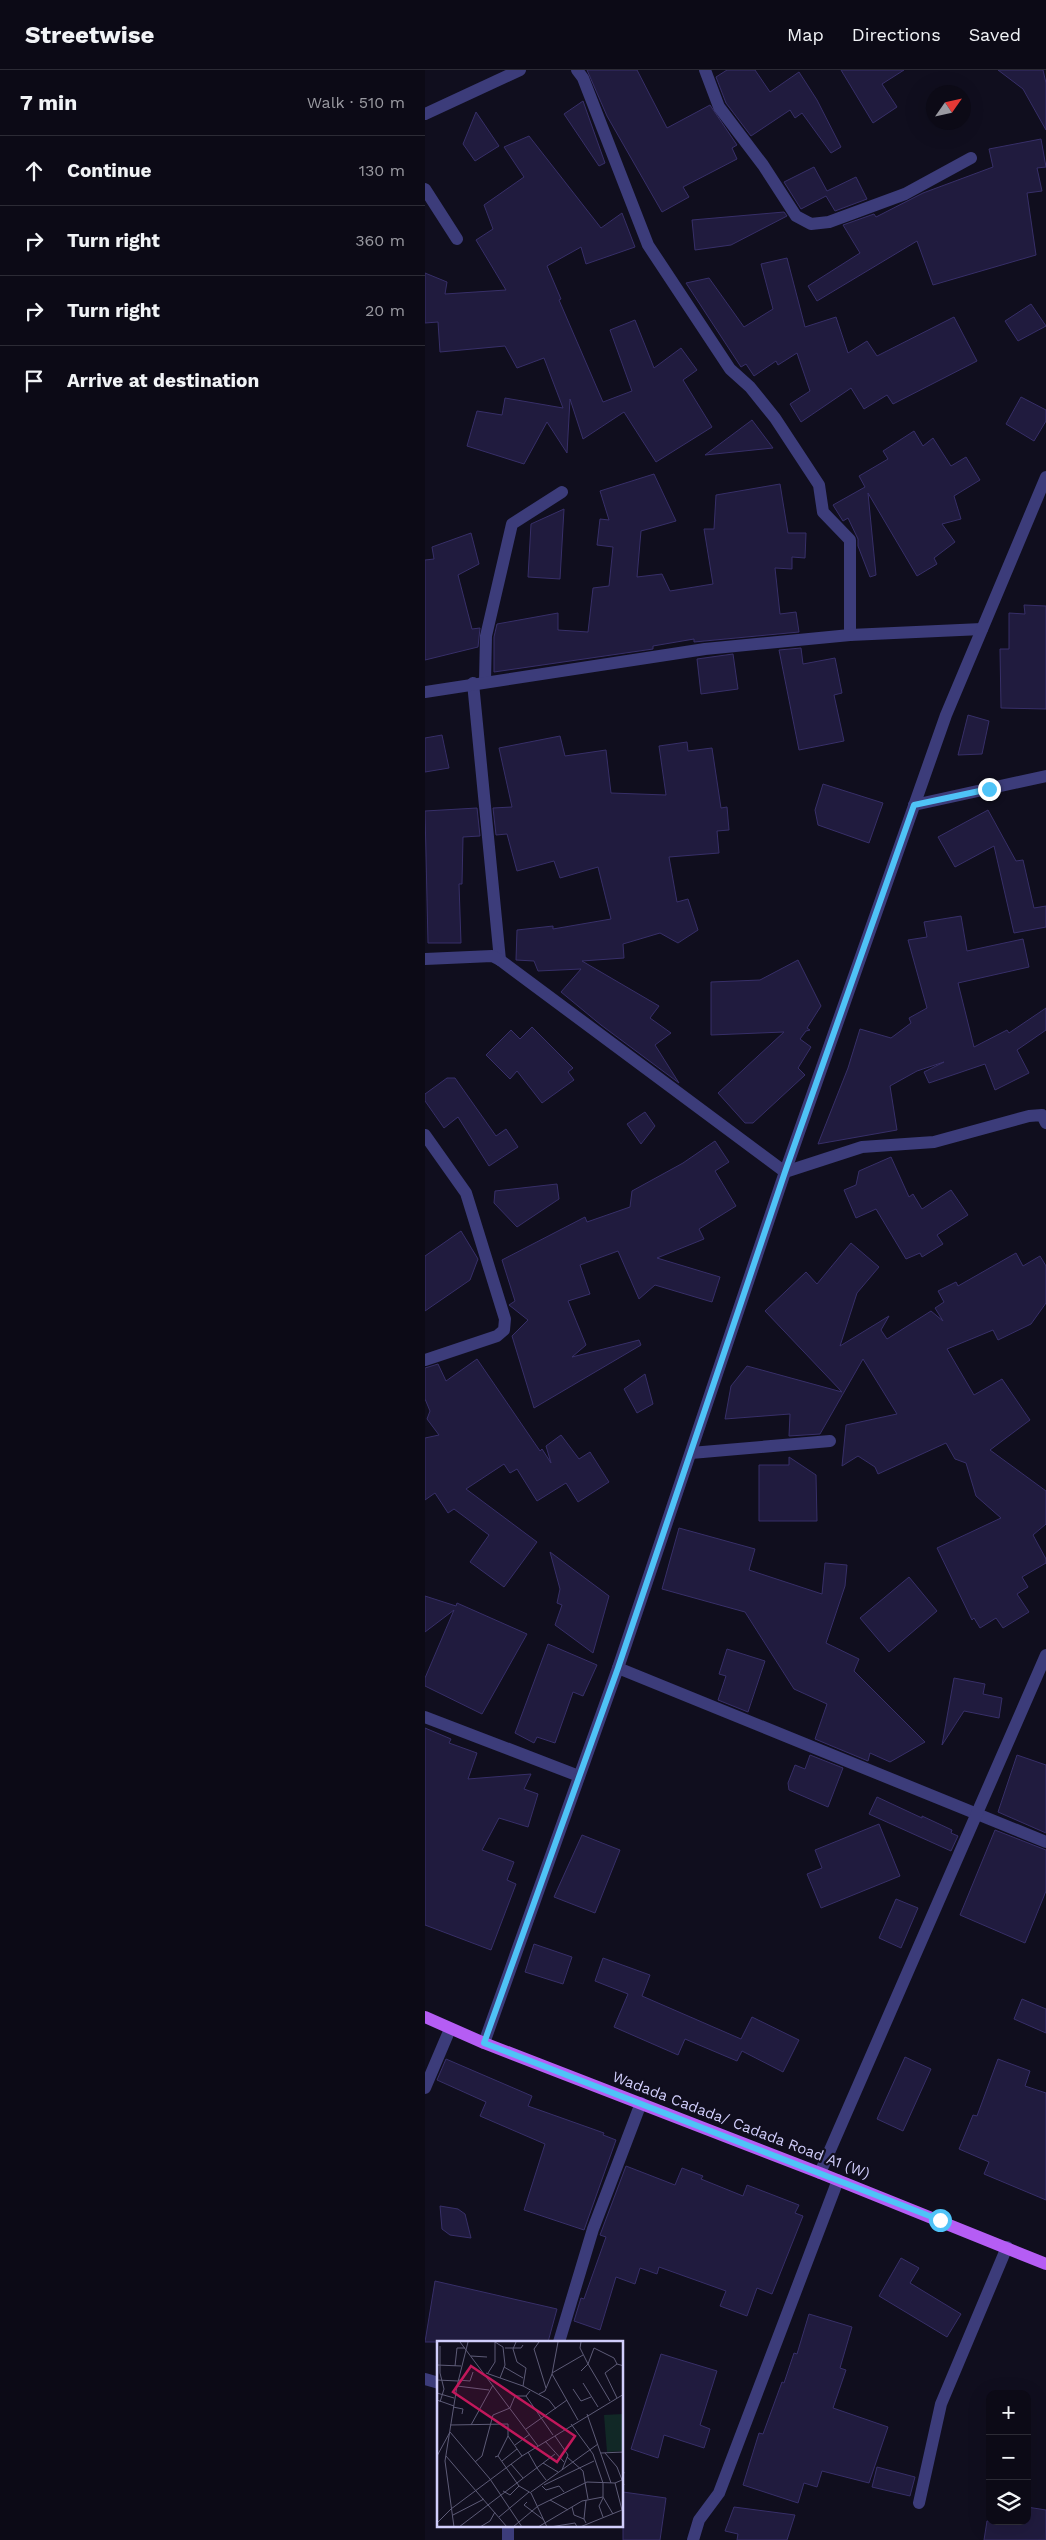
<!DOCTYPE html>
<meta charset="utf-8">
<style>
:root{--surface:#0c0a16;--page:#1a1823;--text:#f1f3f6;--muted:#9a9aa1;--line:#2c2b35}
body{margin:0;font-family:"Work Sans",sans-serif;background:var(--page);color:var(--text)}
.controls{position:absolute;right:15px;bottom:15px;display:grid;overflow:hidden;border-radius:10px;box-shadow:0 5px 20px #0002}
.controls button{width:45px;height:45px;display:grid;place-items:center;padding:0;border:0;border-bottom:1px solid var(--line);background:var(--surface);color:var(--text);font:25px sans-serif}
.compass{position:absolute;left:501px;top:15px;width:45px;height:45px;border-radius:50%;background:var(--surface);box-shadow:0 5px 20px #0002;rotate:56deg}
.stop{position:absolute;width:15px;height:15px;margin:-11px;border:4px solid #4fc3f7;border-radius:50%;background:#fff}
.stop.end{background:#4fc3f7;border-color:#fff;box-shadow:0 1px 5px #0008}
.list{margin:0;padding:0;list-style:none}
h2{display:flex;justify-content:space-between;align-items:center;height:65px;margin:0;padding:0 20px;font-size:21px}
h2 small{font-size:16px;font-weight:400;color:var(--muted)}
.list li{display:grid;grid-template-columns:32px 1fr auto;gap:15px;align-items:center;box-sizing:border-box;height:70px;padding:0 20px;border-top:1px solid var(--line)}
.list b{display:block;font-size:19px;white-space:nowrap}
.list em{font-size:16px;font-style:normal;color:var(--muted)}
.icon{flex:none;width:28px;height:28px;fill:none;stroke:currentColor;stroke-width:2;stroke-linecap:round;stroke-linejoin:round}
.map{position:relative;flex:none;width:621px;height:2470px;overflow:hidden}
header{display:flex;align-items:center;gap:30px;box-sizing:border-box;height:70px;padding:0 25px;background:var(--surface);border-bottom:1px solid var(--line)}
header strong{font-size:24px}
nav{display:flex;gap:28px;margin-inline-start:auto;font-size:18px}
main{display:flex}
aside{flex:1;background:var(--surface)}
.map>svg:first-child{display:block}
.building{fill:#201b3e;stroke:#372f68}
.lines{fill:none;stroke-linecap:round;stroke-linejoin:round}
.minor{stroke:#3c3c7a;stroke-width:12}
.tertiary{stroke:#3c3c7a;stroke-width:12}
.primary{stroke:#b55df4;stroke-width:12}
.route{stroke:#4fc3f7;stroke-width:6}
.labels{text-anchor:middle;stroke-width:4.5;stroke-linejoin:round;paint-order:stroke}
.street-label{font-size:15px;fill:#d1cefc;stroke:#100e1e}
.inset-road{fill:none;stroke:#5d5b77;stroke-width:1}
.view{fill:#c2185b;fill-opacity:0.15;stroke:#c2185b;stroke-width:2.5}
.inset-edge{fill:none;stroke:#d1cefc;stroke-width:2.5}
</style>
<header>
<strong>Streetwise</strong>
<nav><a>Map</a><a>Directions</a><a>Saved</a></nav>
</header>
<main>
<aside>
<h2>7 min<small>Walk · 510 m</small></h2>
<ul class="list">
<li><svg class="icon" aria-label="ahead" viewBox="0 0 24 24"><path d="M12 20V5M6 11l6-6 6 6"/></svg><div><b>Continue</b></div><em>130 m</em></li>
<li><svg class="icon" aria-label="right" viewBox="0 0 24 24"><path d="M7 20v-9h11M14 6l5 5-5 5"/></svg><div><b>Turn right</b></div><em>360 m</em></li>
<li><svg class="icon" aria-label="right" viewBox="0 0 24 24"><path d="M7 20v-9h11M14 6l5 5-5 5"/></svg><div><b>Turn right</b></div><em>20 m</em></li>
<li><svg class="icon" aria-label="arrive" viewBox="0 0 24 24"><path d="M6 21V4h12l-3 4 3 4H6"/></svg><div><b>Arrive at destination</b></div></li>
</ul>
</aside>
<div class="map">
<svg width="621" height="2470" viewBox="0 0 621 2470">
<rect width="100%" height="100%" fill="#100e1e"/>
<g class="building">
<path d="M 162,0 L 212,0 L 242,58 L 285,35 L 312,75 L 307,78 L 312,89 L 258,117 L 264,127 L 237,142 L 182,46 Z"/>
<path d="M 302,0 L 330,0 L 345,22 L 374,2 L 392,30 L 416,77 L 406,83 L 377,43 L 370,48 L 365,40 L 326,66 L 301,33 L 291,7 Z"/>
<path d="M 416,0 L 479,0 L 457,14 L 472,37 L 448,53 Z"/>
<path d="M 573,0 L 618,0 L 621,13 L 621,60 L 598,19 Z"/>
<path d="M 158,31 L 180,93 L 174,96 L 139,44 Z"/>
<path d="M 51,42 L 74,76 L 50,91 L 38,74 Z"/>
<path d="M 104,66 L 176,158 L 197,143 L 210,177 L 161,194 L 156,177 L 122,196 L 136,229 L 134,230 L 178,332 L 207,321 L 185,260 L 210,250 L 229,298 L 256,278 L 272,300 L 258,310 L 287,357 L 231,392 L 199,342 L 158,369 L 145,329 L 142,383 L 122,352 L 99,394 L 42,376 L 52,341 L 77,345 L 80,328 L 138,338 L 119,288 L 92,298 L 80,276 L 15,282 L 13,252 L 0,253 L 0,203 L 22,212 L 20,224 L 81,220 L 51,170 L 68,159 L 59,135 L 99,107 L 79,77 Z"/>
<path d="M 616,69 L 621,97 L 612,98 L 617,121 L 602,123 L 611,185 L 508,215 L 492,171 L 392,231 L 383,216 L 435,183 L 418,155 L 449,144 L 451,147 L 498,123 L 568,97 L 564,79 Z"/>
<path d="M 389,97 L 402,121 L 431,107 L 442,129 L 410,141 L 401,126 L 376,139 L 359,112 Z"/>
<path d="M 359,142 L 362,146 L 306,175 L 270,180 L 267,150 Z"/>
<path d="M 362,188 L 380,257 L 411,247 L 423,283 L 442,271 L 452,286 L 529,247 L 552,291 L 468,334 L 462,325 L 439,339 L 426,318 L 376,352 L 365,334 L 385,321 L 372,283 L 353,295 L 351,291 L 329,306 L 321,294 L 316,297 L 261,213 L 284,208 L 319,257 L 348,239 L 336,194 Z"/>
<path d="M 606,234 L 621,256 L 593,271 L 580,251 Z"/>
<path d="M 596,327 L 621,340 L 621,351 L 609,371 L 581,354 Z"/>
<path d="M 327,350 L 348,378 L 280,385 Z"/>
<path d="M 489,361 L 498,376 L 508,368 L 526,396 L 541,387 L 555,410 L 529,426 L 536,449 L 517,454 L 530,472 L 509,488 L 512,494 L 492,506 L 443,423 L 451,505 L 445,507 L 433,476 L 433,469 L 423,448 L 418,451 L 408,435 L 440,417 L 434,406 L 463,389 L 458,381 Z"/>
<path d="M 229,404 L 251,451 L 216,461 L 212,507 L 237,504 L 245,521 L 288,514 L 279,459 L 289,459 L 291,425 L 355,414 L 363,463 L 381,463 L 380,488 L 367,487 L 367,499 L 350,498 L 355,544 L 371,542 L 374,562 L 269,572 L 269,569 L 228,576 L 228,579 L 69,602 L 69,567 L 72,554 L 133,543 L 133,560 L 163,562 L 168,518 L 184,516 L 188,477 L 172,475 L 175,449 L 184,450 L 175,421 Z"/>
<path d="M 139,439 L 135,509 L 103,507 L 106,454 Z"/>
<path d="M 46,463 L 54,494 L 33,505 L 47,559 L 55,558 L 53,577 L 0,590 L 0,490 L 9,489 L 7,477 Z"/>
<path d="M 599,535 L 621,536 L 621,639 L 576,638 L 575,579 L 584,579 L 584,543 L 600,544 Z"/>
<path d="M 376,578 L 378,594 L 410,588 L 417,623 L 409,625 L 419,671 L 374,680 L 354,580 Z"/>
<path d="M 308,584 L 313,619 L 276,624 L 272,589 Z"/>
<path d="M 543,645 L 564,651 L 557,684 L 533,685 Z"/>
<path d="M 17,665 L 24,698 L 0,702 L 0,668 Z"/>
<path d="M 135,666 L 140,686 L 181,680 L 186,723 L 241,725 L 234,676 L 262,672 L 263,681 L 287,678 L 296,738 L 302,737 L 304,760 L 292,761 L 294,783 L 244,787 L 252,832 L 263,829 L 273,860 L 253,873 L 235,863 L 198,874 L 199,888 L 157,891 L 234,936 L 225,948 L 246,963 L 230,975 L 254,1013 L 176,955 L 136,922 L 156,899 L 113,901 L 109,891 L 91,890 L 92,860 L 128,856 L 128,859 L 186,849 L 173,797 L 135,808 L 129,791 L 92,801 L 82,764 L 71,765 L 68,738 L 87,737 L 74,678 Z"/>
<path d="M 398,714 L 458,733 L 444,773 L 393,755 L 390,740 Z"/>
<path d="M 52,738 L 55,766 L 38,767 L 37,814 L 34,814 L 36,873 L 3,873 L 0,741 Z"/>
<path d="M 563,740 L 591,791 L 598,790 L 609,838 L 621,836 L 621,857 L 589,863 L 569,776 L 530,797 L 513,767 Z"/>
<path d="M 536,846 L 542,881 L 598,869 L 604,897 L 533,913 L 549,977 L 582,960 L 584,963 L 621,938 L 621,960 L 592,980 L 604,1003 L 570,1020 L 560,994 L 504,1013 L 499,1002 L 519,992 L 492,1001 L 465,1016 L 472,1060 L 393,1074 L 423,998 L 435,959 L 466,968 L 486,953 L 484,948 L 502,938 L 483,870 L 502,867 L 499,852 Z"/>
<path d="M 373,890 L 396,936 L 382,958 L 385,960 L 381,961 L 375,969 L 386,977 L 373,998 L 380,1005 L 328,1053 L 320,1053 L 293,1023 L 359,962 L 286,965 L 286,912 L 335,910 Z"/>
<path d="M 107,957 L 148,998 L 143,1002 L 149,1010 L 117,1033 L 92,1001 L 85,1009 L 61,985 L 86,960 L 95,969 Z"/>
<path d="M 22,1008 L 30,1008 L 71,1066 L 81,1059 L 93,1077 L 64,1096 L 33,1047 L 19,1058 L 0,1031 L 0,1024 Z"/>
<path d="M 220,1042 L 230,1056 L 216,1074 L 202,1054 Z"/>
<path d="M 290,1071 L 304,1092 L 290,1101 L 311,1136 L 274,1159 L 279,1169 L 232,1188 L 295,1207 L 287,1232 L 230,1215 L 214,1229 L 193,1181 L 155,1195 L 165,1224 L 143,1231 L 161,1275 L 147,1287 L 214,1270 L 216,1275 L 109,1338 L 87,1266 L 103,1250 L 84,1235 L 90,1231 L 77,1190 L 160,1147 L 162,1152 L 205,1137 L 207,1121 L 258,1093 Z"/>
<path d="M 466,1087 L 484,1127 L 488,1124 L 497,1139 L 526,1120 L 543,1145 L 512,1165 L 518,1174 L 497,1187 L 495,1183 L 481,1189 L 451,1139 L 431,1148 L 419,1120 L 431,1115 L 434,1101 Z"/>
<path d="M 132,1114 L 134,1129 L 92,1157 L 69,1133 L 70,1121 Z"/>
<path d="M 36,1161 L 53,1189 L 45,1210 L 0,1241 L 0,1186 Z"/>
<path d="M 426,1173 L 454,1197 L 432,1223 L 415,1276 L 464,1246 L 456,1260 L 462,1269 L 506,1241 L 518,1251 L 510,1238 L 519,1232 L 513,1221 L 531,1212 L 533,1216 L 591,1183 L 598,1196 L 615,1186 L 621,1196 L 621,1233 L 606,1254 L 573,1270 L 568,1260 L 522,1279 L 549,1325 L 577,1309 L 605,1350 L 565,1380 L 621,1421 L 621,1454 L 608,1465 L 621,1489 L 621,1493 L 597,1507 L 603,1517 L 592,1524 L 604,1542 L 578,1558 L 571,1548 L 555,1558 L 549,1548 L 547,1550 L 512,1478 L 576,1448 L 551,1426 L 541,1393 L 530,1389 L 521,1373 L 453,1404 L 450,1397 L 433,1386 L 417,1396 L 421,1355 L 472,1344 L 438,1289 L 395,1364 L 364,1366 L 365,1344 L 300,1349 L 306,1316 L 322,1296 L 417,1322 L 340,1241 L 381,1202 L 392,1214 Z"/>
<path d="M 52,1289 L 115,1381 L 117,1379 L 126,1393 L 121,1376 L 136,1365 L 154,1389 L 165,1382 L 184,1412 L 153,1432 L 141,1413 L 112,1431 L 92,1399 L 85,1403 L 79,1394 L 41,1419 L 112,1472 L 79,1517 L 45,1492 L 64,1465 L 29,1439 L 23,1443 L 10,1423 L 0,1430 L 0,1368 L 14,1365 L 2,1349 L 5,1341 L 0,1329 L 0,1298 L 13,1294 L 21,1311 Z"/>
<path d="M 220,1304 L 228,1334 L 212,1343 L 199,1319 Z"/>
<path d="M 364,1387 L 391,1405 L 392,1451 L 334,1451 L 334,1395 L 364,1395 Z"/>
<path d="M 254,1458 L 330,1479 L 324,1500 L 397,1524 L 400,1493 L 422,1495 L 420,1516 L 401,1573 L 434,1589 L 429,1601 L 500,1672 L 465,1692 L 445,1683 L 443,1691 L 390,1669 L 402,1634 L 369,1619 L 320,1542 L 237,1519 Z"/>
<path d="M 125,1482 L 184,1526 L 168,1583 L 130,1555 L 137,1535 L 132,1533 L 135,1519 Z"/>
<path d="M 484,1507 L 512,1541 L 464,1582 L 435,1548 Z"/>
<path d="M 0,1526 L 31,1536 L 32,1533 L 102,1564 L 57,1644 L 0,1616 L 0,1608 L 29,1540 L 0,1562 Z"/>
<path d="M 123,1574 L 172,1595 L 158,1626 L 148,1622 L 130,1673 L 112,1667 L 109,1673 L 90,1663 Z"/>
<path d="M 302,1579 L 340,1591 L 323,1642 L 293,1630 L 301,1606 L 294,1604 Z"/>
<path d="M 529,1608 L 560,1614 L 558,1624 L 577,1628 L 574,1648 L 539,1641 L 517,1675 Z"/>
<path d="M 0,1658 L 26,1669 L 24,1673 L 52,1683 L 43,1709 L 106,1704 L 99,1719 L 113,1724 L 103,1757 L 74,1748 L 57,1780 L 89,1792 L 82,1810 L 91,1814 L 66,1880 L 0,1855 Z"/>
<path d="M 385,1685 L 418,1698 L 403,1737 L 364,1720 L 363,1713 L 370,1695 L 380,1699 Z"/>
<path d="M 592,1685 L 621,1695 L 621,1763 L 573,1742 Z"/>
<path d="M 452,1727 L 497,1748 L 497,1746 L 527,1760 L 526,1763 L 533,1766 L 526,1781 L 444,1744 Z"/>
<path d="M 454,1754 L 475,1806 L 396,1838 L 382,1804 L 397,1798 L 390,1780 Z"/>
<path d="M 570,1760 L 621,1780 L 621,1821 L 600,1873 L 535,1845 Z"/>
<path d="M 157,1765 L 195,1780 L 170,1843 L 129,1827 Z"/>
<path d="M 471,1829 L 493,1838 L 476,1878 L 454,1868 Z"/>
<path d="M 109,1874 L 147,1887 L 138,1914 L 100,1902 Z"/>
<path d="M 178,1888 L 225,1905 L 217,1926 L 316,1969 L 327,1947 L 374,1970 L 358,2002 L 317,1981 L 312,1991 L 260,1969 L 253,1985 L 189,1957 L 203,1924 L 170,1911 Z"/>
<path d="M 597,1929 L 621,1939 L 621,1963 L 589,1949 Z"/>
<path d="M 480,1987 L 506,1999 L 478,2061 L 452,2049 Z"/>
<path d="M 21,1989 L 107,2026 L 103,2036 L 179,2063 L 178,2065 L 191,2070 L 159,2160 L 99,2140 L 120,2074 L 55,2046 L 61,2032 L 12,2010 Z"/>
<path d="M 573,1989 L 605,2001 L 600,2016 L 621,2023 L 621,2130 L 559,2104 L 564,2092 L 534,2079 L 548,2045 L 552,2046 Z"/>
<path d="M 201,2096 L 250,2115 L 257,2098 L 278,2106 L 276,2109 L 318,2126 L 322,2115 L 374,2135 L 370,2143 L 378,2146 L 347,2224 L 332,2218 L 322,2246 L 295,2236 L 301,2221 L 234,2197 L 232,2204 L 215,2198 L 210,2214 L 191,2207 L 175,2260 L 149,2251 L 156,2228 L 159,2229 L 181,2167 L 175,2165 Z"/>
<path d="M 15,2136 L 33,2139 L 40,2144 L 46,2168 L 25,2165 L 17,2159 Z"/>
<path d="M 476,2188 L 494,2198 L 485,2213 L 536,2244 L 522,2267 L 454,2226 Z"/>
<path d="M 10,2211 L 132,2239 L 123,2272 L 0,2272 Z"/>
<path d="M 384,2244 L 427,2257 L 415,2298 L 421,2300 L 408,2338 L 463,2357 L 444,2413 L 397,2401 L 392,2417 L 379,2413 L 373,2433 L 318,2415 L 334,2363 L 338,2364 L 357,2312 L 359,2313 L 369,2283 L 372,2284 Z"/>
<path d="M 236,2284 L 292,2301 L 275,2355 L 285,2359 L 279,2378 L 239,2365 L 233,2388 L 206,2379 Z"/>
<path d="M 452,2397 L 490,2407 L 485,2426 L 447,2417 Z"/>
<path d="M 198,2422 L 241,2428 L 235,2470 L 198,2470 Z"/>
<path d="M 309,2437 L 370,2445 L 362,2470 L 312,2470 L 313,2464 L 300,2461 Z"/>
<path d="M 602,2437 L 621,2440 L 621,2470 L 559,2470 L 562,2451 L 602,2451 Z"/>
</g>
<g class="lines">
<g class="minor">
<path d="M 152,0 L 158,8 L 223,175 L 305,299 L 325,317 L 350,348 L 394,415 L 398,442 L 425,470 L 425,565"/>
<path d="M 280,0 L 294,37 L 338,95 L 371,146 L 386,154 L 404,152 L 480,124 L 546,88"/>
<path d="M 0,119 L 32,169"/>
<path d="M 60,611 L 61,566 L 87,454 L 137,422"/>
<path d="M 48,613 L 75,890"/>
<path d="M 0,622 L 280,579 L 425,565 L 557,559"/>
<path d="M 489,735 L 621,706"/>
<path d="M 0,889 L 67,886 L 75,890 L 360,1102 L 437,1077 L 509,1072 L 604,1046 L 617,1045 L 621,1053"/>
<path d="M 0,1065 L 41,1123 L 80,1249 L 79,1260 L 72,1266 L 0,1290"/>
<path d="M 266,1383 L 405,1371"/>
<path d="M 193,1598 L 621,1772"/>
<path d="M 0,1647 L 154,1706"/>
<path d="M 59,1973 L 193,1598 L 360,1102 L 521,645 L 621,407"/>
<path d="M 0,2018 L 25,1959"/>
<path d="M 395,2103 L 621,1585"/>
<path d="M 134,2272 L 168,2159 L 216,2033"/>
<path d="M 0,2309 L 14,2313"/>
<path d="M 494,2433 L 516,2334 L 582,2177"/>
<path d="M 83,2470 L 83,2456"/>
<path d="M 268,2470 L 274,2450 L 294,2423 L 413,2110"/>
</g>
<path class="tertiary" d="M 0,44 L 95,0"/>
<path class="primary" d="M 0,1947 L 59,1973 L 395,2103 L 621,2194"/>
</g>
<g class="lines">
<path class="route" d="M 515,2150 L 59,1973 L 193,1598 L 360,1102 L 489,735 L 564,719"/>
</g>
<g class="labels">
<g class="street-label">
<text transform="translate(316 2055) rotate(21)" y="5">Wadada Cadada/ Cadada Road A1 (W)</text>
</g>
</g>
<g transform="translate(12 2271)">
<rect width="186" height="186" fill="#100e1e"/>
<path d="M 186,73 L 186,110 L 170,111 L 167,74 Z" fill="#112826"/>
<path class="inset-road" d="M 23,1 L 101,105M 58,1 L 66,6 L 68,24 L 63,37M 79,1 L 76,8 L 80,21 L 89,27 L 86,45M 102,1 L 97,8 L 109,47M 144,1 L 143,7 L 151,23 L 144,30M 68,7 L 84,7 L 86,4M 34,15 L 50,16M 0,24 L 24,25M 18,25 L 20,7 L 28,7M 67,26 L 86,37M 49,32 L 86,45 L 112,59 L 119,68M 51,32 L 58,21 L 58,1M 115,32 L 146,14M 115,33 L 141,79M 0,39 L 21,40M 21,39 L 33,40 L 36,31M 146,42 L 161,66M 20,45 L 52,49M 136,48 L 144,60 L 154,56M 0,52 L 17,57M 102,53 L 108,50 L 115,33 L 121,1M 89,55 L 116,94M 180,57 L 168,32 L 180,23 L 187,25M 0,59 L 17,65M 173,60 L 151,23 L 157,7 L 177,17 L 180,23M 3,61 L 7,48 L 3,32 L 3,5M 16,66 L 26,68 L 25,73M 150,73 L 174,142M 134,83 L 156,113 L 166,142 L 166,156 L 176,173M 13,84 L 71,83 L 71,95 L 85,115M 34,84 L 56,44M 89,88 L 130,59M 118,95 L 131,114 L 125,129M 108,100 L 127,121M 78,104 L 93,93M 91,111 L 100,127M 164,112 L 187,111M 168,112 L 180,126 L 187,144M 0,115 L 13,91 L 53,138 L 85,186M 9,115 L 70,186M 61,115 L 71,95M 58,116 L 61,115 L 82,145 L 94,152 L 110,186M 130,116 L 146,130 L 151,158M 65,120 L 80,108M 38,121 L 45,115 L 56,74 L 73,67 L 78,55 L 89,55 L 93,50M 106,122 L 121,131M 74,123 L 86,137M 100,127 L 109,139M 178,142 L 185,139 L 187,131M 107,144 L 157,120M 105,145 L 109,149 L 122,145 L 127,151M 66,150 L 73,154 L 82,145M 94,151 L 161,103M 113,159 L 131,169M 149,159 L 147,178 L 149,182M 90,161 L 87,164 L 107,179M 135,166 L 137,174 L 147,178M 16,174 L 47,158M 62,176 L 92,151M 166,176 L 162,165 L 166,157M 0,182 L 14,168 L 85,115 L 187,53M 17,186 L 8,120 L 20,45 L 31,1M 22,186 L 118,113M 43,186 L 53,180 L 58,171M 76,186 L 101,165 L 150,141 L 178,142 L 185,169M 101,186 L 145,160 L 166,156M 113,186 L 138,182 L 140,186M 143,186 L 185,169"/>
<path class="view" d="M 34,25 L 138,95 L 120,121 L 16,51 Z"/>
<rect width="186" height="186" class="inset-edge"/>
</g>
</svg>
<div class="controls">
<button>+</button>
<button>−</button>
<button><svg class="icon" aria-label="layers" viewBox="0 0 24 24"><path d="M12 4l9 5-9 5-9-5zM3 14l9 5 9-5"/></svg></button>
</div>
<svg class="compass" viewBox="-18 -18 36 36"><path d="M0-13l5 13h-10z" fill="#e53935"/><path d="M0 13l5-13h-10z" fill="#9a9aa1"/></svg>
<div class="stop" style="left:515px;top:2150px"></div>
<div class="stop end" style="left:564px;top:719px"></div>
</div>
</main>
